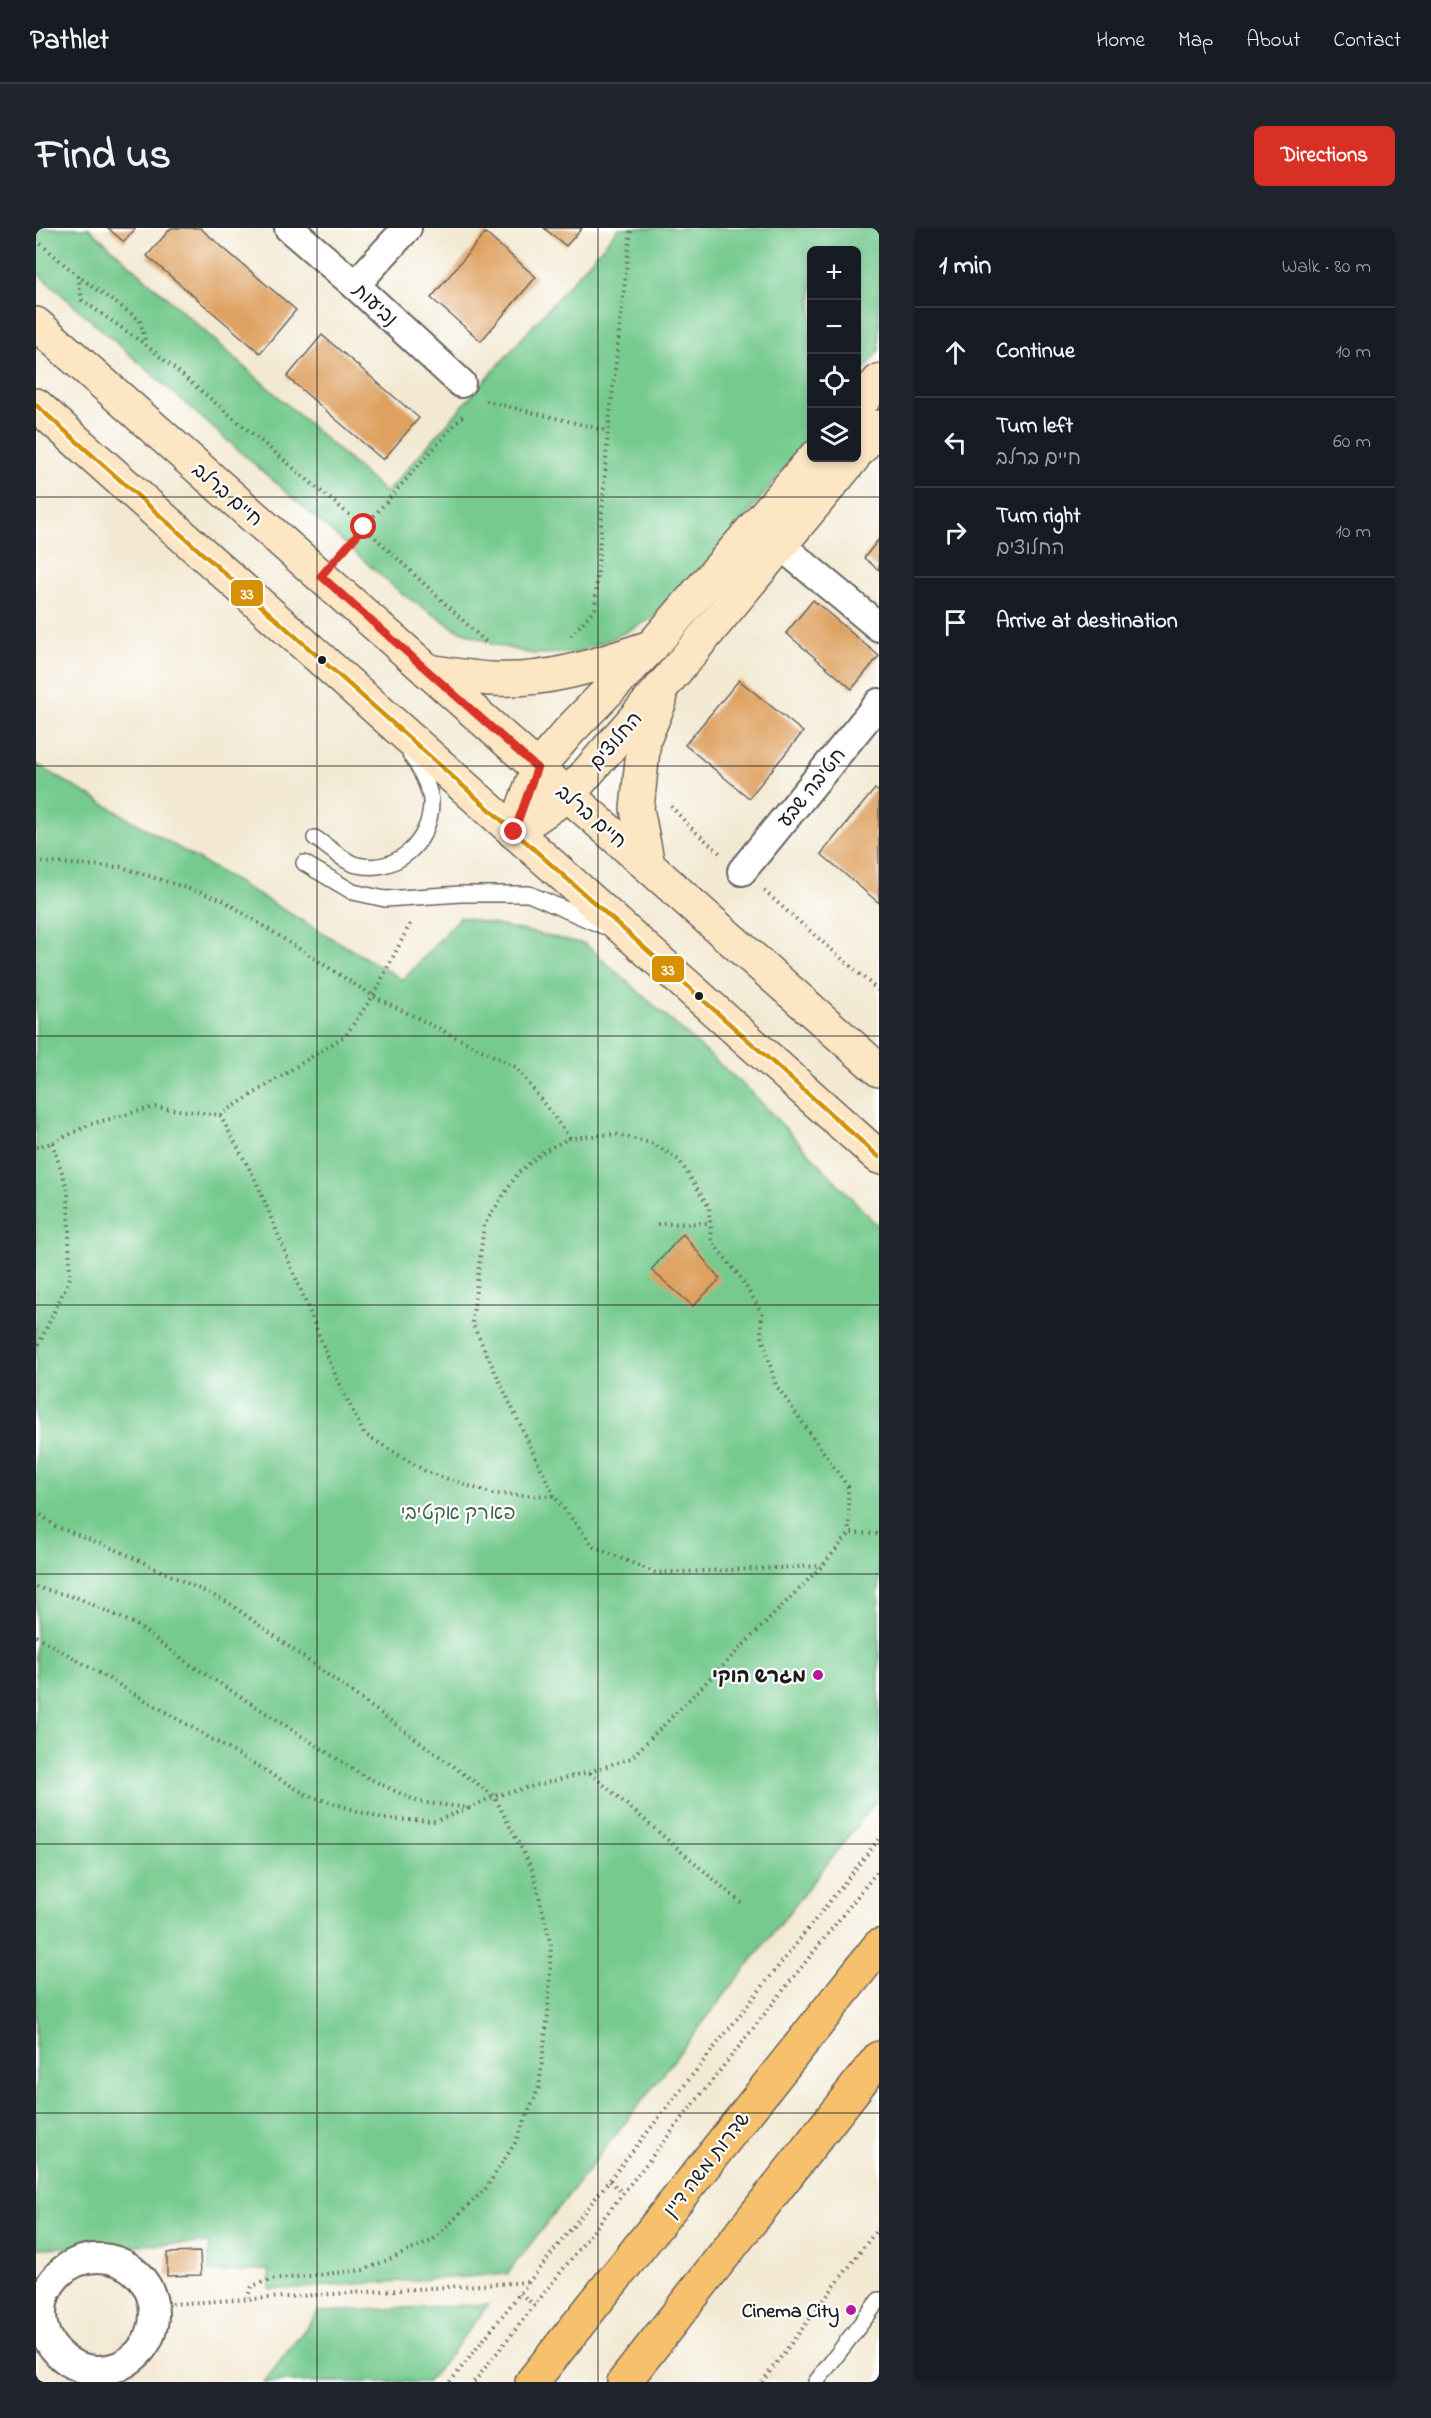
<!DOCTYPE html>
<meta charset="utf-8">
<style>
:root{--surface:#171b24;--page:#20242c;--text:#f1f3f6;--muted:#9ea1a6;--line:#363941;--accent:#d93025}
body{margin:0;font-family:"Indie Flower","Playpen Sans Hebrew",sans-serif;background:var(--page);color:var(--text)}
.controls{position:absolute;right:18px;top:18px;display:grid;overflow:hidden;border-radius:9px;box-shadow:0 3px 9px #0003}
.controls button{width:54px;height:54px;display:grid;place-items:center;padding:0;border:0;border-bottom:2px solid var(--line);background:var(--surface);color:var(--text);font:30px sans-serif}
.stop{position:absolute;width:18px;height:18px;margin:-14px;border:4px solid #d93025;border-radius:50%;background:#fff}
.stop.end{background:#d93025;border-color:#fff;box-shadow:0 2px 6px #0008}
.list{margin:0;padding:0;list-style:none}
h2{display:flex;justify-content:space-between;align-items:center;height:78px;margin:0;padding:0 24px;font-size:26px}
h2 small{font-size:20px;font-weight:400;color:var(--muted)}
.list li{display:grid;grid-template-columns:39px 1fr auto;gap:18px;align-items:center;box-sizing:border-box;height:90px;padding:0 24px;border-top:2px solid var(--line)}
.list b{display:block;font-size:22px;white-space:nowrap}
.list p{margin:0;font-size:20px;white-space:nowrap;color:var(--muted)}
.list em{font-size:20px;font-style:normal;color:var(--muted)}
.icon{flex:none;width:33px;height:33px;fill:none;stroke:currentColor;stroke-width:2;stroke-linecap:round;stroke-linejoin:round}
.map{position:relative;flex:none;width:843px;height:2154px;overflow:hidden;border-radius:9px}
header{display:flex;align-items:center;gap:36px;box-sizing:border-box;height:84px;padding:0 30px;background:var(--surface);border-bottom:2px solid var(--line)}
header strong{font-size:28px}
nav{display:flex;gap:33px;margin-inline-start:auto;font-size:21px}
.intro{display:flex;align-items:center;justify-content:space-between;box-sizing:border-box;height:144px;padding:0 36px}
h1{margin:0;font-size:42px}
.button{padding:15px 27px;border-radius:9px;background:var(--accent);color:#fff;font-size:21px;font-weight:700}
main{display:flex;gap:36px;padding:0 36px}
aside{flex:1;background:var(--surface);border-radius:9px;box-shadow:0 3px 9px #0003}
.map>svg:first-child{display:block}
.green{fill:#76ca8e;stroke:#497355;stroke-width:1.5}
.building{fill:#dea160}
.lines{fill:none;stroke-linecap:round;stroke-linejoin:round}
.lane-casing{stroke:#67645c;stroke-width:18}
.street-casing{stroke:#67645c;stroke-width:32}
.secondary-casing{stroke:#67645c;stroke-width:36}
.primary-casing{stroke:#67645c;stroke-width:36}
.path{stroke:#67645c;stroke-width:4;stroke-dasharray:1.5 4.5;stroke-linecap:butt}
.lane{stroke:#fff;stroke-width:15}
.street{stroke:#fff;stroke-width:28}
.secondary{stroke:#fce6c4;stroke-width:33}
.primary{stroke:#f7c06c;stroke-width:33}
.bus-1-casing{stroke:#fff;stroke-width:9}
.bus-1{stroke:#d69104;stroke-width:4.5}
.route{stroke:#d93025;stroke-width:8}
.grid{fill:none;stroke:#1c1c1c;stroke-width:1.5;stroke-opacity:0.55}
.bus-dot{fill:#1c1c1c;stroke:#fff;stroke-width:2}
.poi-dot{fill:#b5179e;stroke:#fff;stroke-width:2}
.labels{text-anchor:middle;stroke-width:4.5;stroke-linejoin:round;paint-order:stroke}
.street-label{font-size:20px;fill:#1c1c1c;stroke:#fff}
.park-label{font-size:20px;fill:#40624a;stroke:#fff}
.poi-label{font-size:20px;font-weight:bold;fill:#1c1c1c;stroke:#fff;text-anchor:end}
.line-badge{stroke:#fff;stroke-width:2}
.badge-label{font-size:16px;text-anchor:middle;font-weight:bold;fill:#fff}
</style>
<header>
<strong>Pathlet</strong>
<nav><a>Home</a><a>Map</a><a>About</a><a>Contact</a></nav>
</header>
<div class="intro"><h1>Find us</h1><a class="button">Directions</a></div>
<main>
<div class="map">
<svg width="843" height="2154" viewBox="0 0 843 2154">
<rect width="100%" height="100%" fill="#fff"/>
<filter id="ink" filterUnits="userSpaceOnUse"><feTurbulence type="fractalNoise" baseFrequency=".0167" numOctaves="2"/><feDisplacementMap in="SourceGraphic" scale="12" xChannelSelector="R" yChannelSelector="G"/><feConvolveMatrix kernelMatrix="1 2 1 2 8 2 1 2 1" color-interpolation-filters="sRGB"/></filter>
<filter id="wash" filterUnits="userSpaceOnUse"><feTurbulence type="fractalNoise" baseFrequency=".008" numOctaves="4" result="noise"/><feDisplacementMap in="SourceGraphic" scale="24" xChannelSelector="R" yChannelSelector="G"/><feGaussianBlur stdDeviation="1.35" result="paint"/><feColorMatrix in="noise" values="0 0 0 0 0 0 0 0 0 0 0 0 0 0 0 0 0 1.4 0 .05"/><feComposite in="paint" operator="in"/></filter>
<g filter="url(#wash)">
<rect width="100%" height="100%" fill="#f3e9d3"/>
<g class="green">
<path d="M 0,0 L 53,0 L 350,265 L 583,0 L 843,0 L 843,123 L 821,151 L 820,22 L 776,22 L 775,207 L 658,354 L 619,389 L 578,410 L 538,425 L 496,426 L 460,417 L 420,401 L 366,366 L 0,44 Z"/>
<path d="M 0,536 L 367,752 L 424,689 L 549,716 L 716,865 L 843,999 L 843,1569 L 471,2046 L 234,2062 L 233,2042 L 173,2044 L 173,2015 L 0,2020 Z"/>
<path d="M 453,2076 L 392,2154 L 228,2154 L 282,2084 Z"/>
</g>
<g id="blocks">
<g class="building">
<path d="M 72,0 L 100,0 L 88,14 Z"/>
<path d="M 135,0 L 164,0 L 260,82 L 224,125 L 111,28 Z"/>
<path d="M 508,0 L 546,0 L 530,18 Z"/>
<path d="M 449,5 L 500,49 L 445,113 L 395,70 Z"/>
<path d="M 286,107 L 383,190 L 347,232 L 251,149 Z"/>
<path d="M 843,311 L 843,342 L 828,330 Z"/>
<path d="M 777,372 L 843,428 L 816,461 L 750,405 Z"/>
<path d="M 703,452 L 767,504 L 713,570 L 649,517 Z"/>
<path d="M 839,561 L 843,564 L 843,675 L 785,626 Z"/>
<path d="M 647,1006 L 684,1051 L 657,1078 L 615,1042 Z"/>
<path d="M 164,2024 L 165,2047 L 131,2048 L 131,2025 Z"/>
</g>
</g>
</g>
<g filter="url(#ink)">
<use href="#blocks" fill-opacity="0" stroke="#67645c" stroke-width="1.5"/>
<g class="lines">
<defs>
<g id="lane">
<path d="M 279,610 C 290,617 310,635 321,637 C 360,646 394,615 395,576 C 396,564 382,536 374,526"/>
<path d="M 268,635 L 317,664 L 349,671 L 425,666 L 493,666 L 567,698"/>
<path d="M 780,2154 L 843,2072"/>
</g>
<g id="street">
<path d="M 253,0 L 319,57 L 425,155"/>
<path d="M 319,57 L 371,0"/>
<path d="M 743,316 L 843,399"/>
<path d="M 706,643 L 843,475"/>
<circle cx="62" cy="2086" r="56"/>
</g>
<g id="secondary">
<path d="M 0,96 L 843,842"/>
<path d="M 0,177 L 843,929"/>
<path d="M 820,180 L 843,153"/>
<path d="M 820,225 L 843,199"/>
<path d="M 392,443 C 413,446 435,450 456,451 C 509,454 559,438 608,421"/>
<path d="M 478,604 L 532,567 L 632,452 L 817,230"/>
<path d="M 478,604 L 502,539 L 535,501 L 616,418 L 778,230"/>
<path d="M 612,637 L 601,581 L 608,512 L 624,473"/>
</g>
<g id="primary">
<path d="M 496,2154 L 843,1718"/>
<path d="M 588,2154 L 843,1830"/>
</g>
</defs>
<use href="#lane" class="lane-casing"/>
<use href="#street" class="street-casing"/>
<use href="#secondary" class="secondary-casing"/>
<use href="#primary" class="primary-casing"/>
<g class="path">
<path d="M 0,12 L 42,48 L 104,92 L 110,116"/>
<path d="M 42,48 L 46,72 L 110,117 L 328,299 L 453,417"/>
<path d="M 450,173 L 572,203"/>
<path d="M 306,324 L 428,186"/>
<path d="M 535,408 L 559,380 L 572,203 L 595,0"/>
<path d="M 635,578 L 653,598 L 684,625"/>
<path d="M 0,634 L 85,639 L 185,671 L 337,768 L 376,692"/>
<path d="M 728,663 L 843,763"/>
<path d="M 184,887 L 310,807 L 337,768 L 480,839 L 534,910"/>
<path d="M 0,919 L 16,915 L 55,896 L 118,879 L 184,887 L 221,955 L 301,1151 L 328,1206 L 391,1244 L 457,1266 L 518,1268 L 558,1319 L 620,1345 L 786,1338"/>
<path d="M 621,996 L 674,995"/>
<path d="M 0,1122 L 34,1050 L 32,962 L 16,915"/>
<path d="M 518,1268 L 436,1095 L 448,997 L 482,945 L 508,923 L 534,910 L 579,906 L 618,916 L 643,932 L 673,979 L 676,1014 L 704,1049 L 726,1085 L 725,1105 L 740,1157 L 812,1259 L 813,1305"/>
<path d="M 0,1283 L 19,1298 L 83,1323 L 193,1375 L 458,1568 L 497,1643 L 515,1717 L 512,1786 L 503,1859 L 479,1915 L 450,1960 L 396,2013 L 328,2042 L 234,2052 L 216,2058 L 211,2070"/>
<path d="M 0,1359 L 42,1370 L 99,1396 L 152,1435 L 328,1548 L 382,1574 L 434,1580 L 458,1568 L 553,1544 L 595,1530 L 786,1338 L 814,1305 L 843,1306"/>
<path d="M 0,1408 L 271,1567 L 347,1591 L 400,1593 L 433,1580"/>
<path d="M 554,1545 L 705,1675"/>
<path d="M 574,1953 L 587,1965"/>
<path d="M 484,2065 L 498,2077"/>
<path d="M 118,2077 L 493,2054"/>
<path d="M 414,2154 L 843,1611"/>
<path d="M 438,2154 L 843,1641"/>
<path d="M 726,2154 L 843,1999"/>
</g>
<use href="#lane" class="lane"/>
<use href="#street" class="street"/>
<use href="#secondary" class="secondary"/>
<use href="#primary" class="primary"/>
<defs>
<path id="bus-1" d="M 0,177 L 843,929"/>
</defs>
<use href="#bus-1" class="bus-1-casing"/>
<use href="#bus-1" class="bus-1"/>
</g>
</g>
<g class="lines" filter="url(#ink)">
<path class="route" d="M 328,299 L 285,348 L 501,540 L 478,604"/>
</g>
<path class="grid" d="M 281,0 L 281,2154M 562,0 L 562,2154M 0,269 L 843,269M 0,538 L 843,538M 0,808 L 843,808M 0,1077 L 843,1077M 0,1346 L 843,1346M 0,1616 L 843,1616M 0,1885 L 843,1885"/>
<g class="bus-dot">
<circle cx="286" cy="432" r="5"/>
<circle cx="663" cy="768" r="5"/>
</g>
<g class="poi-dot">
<circle cx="782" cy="1447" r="6"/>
<circle cx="815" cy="2082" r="6"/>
</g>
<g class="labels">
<g class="street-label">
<text transform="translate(340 76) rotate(43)" y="7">נביעות</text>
<text transform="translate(192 266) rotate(41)" y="7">חיים ברלב</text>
<text transform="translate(579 512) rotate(-49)" y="7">החלוצים</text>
<text transform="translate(775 559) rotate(-51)" y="7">חטיבה שבע</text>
<text transform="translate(556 588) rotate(41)" y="7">חיים ברלב</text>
<text transform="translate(670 1936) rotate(-52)" y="7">שדרות משה דיין</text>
</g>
<g class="park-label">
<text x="422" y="1291">פארק אקטיבי</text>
</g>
<g class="poi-label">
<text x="770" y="1454">מגרש הוקי</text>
<text x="803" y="2089">Cinema City</text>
</g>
</g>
<g class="line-badge">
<rect x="194" y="351" width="34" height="28" rx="6" fill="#d69104"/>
<rect x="615" y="727" width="34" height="28" rx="6" fill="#d69104"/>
</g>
<g class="badge-label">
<text x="211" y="371">33</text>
<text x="632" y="747">33</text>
</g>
</svg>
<div class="controls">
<button>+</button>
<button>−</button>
<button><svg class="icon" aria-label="locate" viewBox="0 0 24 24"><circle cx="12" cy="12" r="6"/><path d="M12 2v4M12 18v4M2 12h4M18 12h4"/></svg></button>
<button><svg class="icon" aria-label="layers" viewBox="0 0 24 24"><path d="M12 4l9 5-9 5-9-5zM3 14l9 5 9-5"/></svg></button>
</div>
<div class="stop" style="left:328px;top:299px"></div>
<div class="stop end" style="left:478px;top:604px"></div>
</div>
<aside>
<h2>1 min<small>Walk · 80 m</small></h2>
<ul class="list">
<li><svg class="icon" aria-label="ahead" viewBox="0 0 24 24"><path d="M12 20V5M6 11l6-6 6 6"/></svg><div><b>Continue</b></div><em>10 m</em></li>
<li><svg class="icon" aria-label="left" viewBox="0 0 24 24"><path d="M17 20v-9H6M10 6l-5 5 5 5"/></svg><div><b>Turn left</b><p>חיים ברלב</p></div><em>60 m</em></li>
<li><svg class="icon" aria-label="right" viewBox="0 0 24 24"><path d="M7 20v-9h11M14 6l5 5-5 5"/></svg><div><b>Turn right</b><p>החלוצים</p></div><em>10 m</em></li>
<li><svg class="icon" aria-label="arrive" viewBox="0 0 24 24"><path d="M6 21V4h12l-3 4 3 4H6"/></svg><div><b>Arrive at destination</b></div></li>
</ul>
</aside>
</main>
